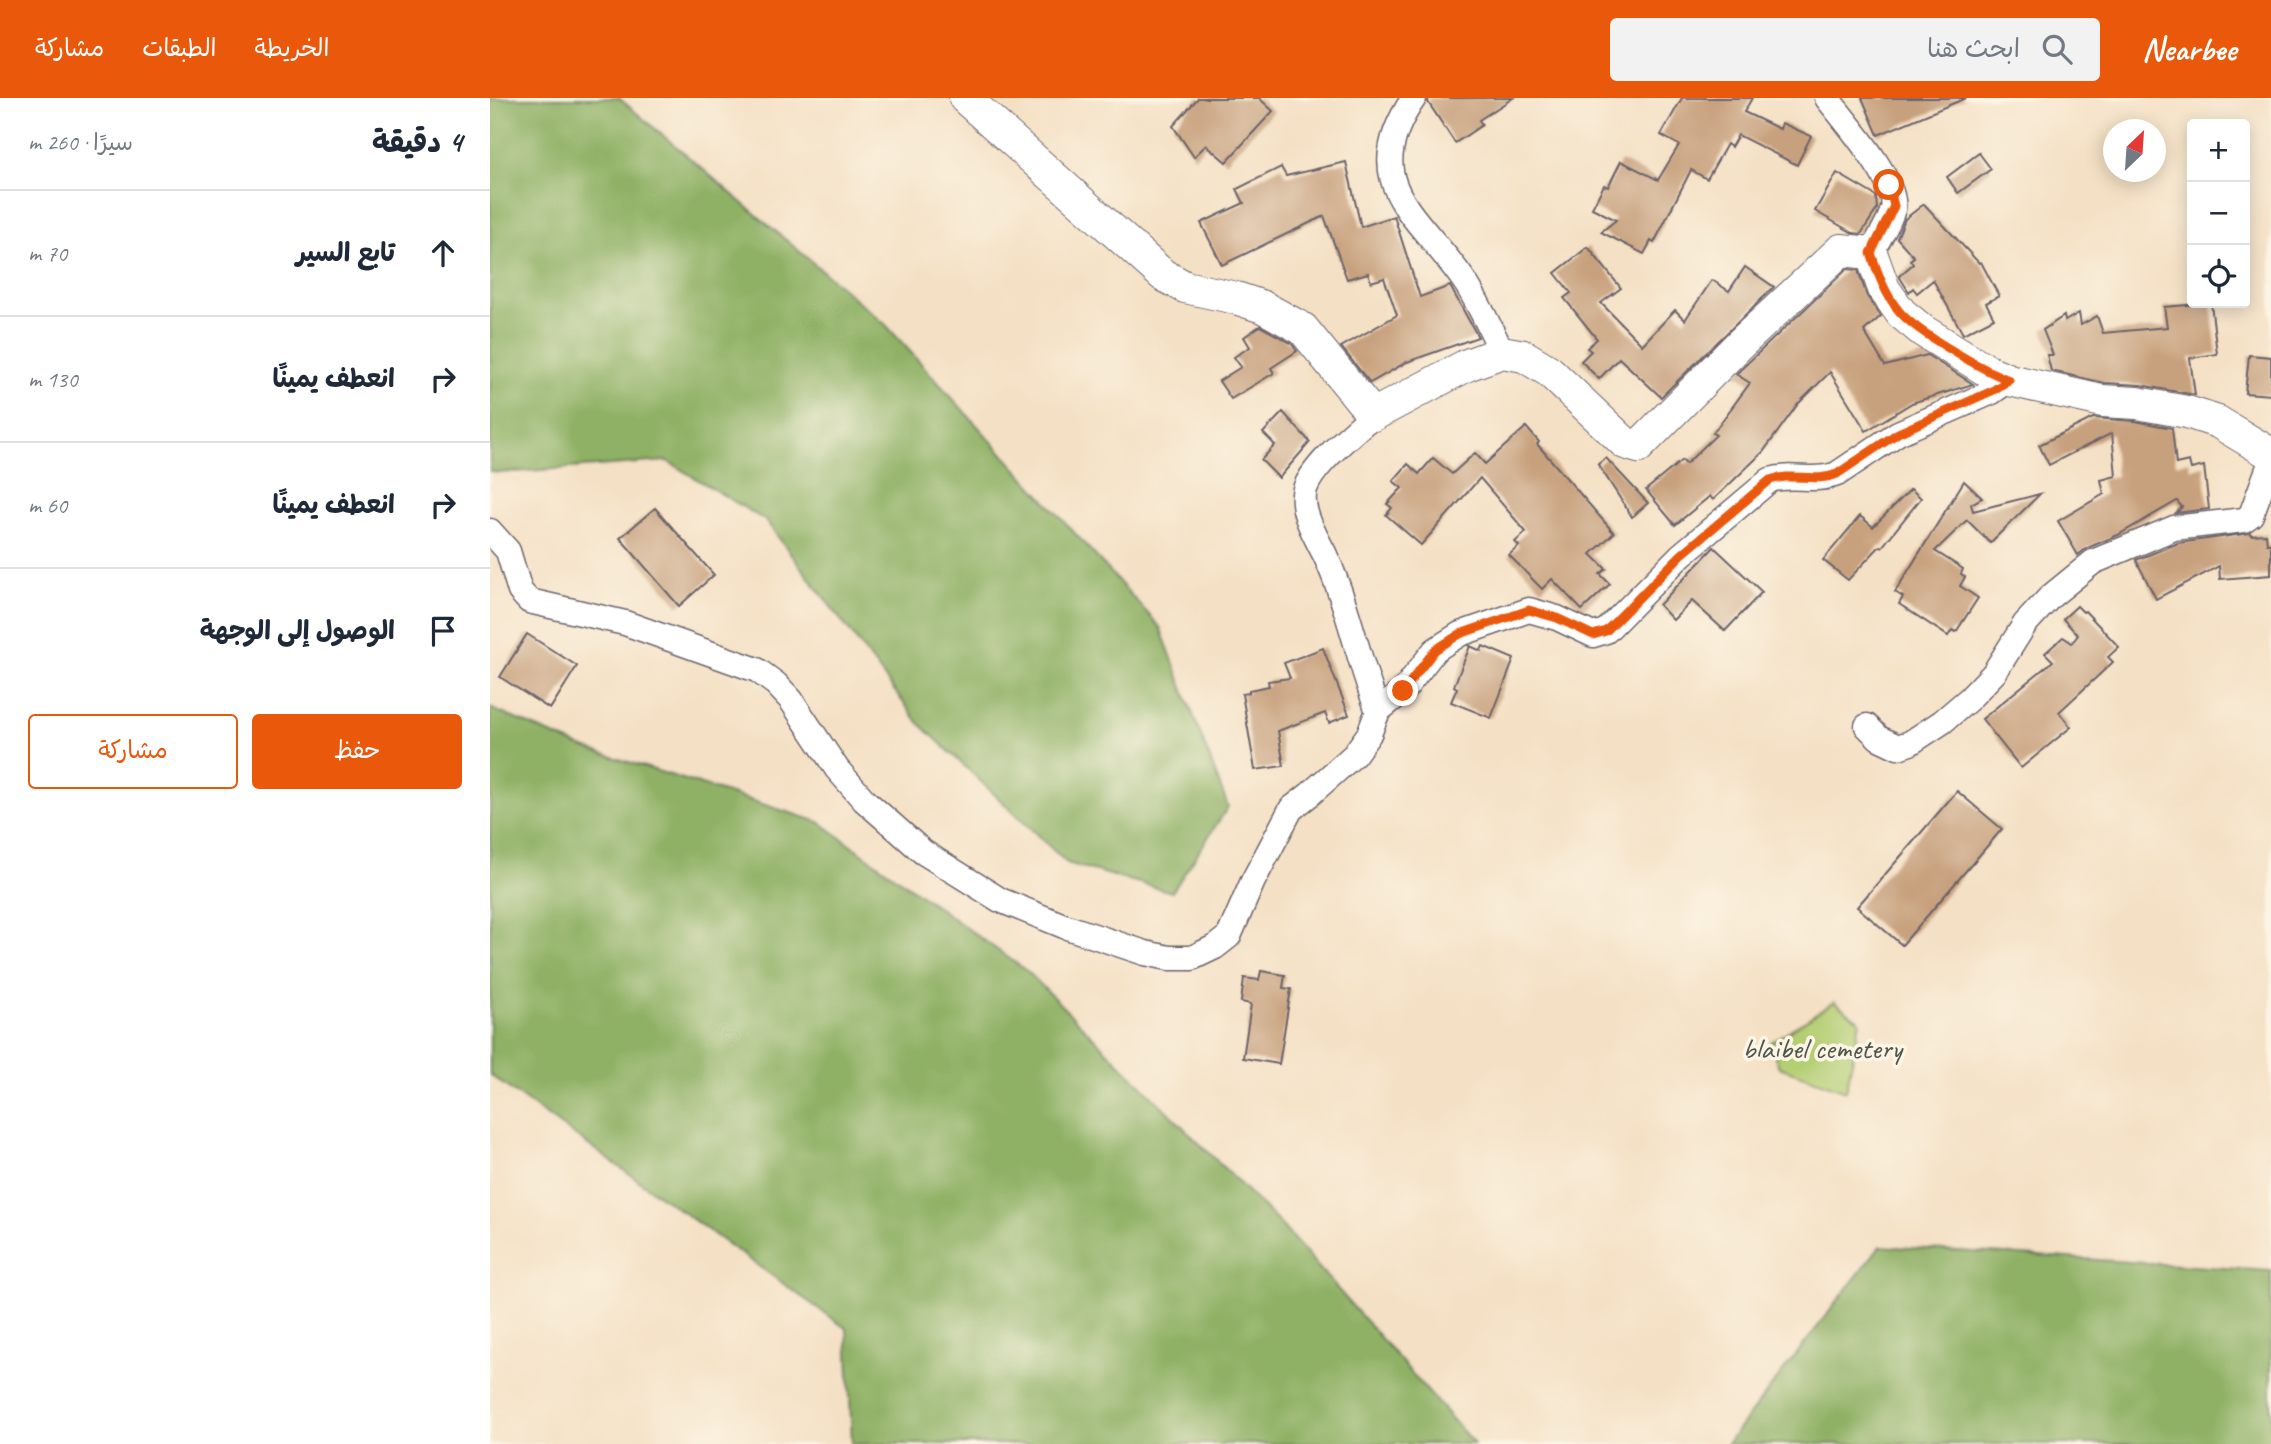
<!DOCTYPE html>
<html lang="ar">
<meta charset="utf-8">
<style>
:root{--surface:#fff;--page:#f2f2f3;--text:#1f2937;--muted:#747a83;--line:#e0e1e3;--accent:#ea580c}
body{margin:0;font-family:Caveat,"Playpen Sans Arabic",sans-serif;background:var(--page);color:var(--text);direction:rtl}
.controls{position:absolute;right:21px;top:21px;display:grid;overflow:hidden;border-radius:7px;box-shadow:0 4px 18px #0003}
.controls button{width:63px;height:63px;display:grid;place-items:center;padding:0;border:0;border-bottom:2px solid var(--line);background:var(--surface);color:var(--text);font:35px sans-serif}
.compass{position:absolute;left:1613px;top:21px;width:63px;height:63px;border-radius:50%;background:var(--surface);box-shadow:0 4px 18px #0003;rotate:25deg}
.stop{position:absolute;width:21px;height:21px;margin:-16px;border:5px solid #ea580c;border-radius:50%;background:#fff}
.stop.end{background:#ea580c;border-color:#fff;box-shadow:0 2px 7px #0008}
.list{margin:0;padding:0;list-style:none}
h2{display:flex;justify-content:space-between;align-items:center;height:91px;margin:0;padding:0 28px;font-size:30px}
h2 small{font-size:23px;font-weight:400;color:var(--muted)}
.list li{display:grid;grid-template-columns:46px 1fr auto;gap:21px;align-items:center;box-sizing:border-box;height:126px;padding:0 28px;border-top:2px solid var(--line)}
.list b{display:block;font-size:26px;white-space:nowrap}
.list em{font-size:23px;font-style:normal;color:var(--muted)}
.actions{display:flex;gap:14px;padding:21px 28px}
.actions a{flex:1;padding:16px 0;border:2px solid var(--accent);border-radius:7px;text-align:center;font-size:24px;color:var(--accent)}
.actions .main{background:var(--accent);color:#fff}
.icon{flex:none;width:38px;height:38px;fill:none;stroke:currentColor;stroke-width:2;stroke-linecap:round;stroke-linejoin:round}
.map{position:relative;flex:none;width:1781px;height:1346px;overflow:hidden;direction:ltr}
header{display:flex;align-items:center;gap:42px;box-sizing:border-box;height:98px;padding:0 35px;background:var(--accent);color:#fff}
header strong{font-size:33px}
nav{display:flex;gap:38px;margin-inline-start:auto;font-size:24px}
.search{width:490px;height:63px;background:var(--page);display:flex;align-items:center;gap:18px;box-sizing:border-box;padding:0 24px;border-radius:7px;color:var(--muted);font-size:26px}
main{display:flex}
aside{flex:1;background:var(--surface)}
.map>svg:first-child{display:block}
.green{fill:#b4ce73;stroke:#6b7857;stroke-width:2}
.forest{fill:#8fb165;stroke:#586a50;stroke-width:2}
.building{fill:#c7a07d}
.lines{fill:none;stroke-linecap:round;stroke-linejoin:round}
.minor-casing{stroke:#6c646b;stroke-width:27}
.tertiary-casing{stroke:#6c646b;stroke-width:34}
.minor{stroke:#fff;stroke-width:24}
.tertiary{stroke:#fff;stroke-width:32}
.route{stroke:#ea580c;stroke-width:9}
.labels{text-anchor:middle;stroke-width:7;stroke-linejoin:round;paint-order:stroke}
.park-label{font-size:30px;fill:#4e564c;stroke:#fcf5e5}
</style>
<header>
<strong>Nearbee</strong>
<div class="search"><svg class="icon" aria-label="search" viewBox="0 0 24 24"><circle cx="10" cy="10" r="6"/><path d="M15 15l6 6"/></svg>ابحث هنا</div>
<nav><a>الخريطة</a><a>الطبقات</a><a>مشاركة</a></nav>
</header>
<main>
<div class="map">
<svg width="1781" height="1346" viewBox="0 0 1781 1346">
<rect width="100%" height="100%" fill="#fcf5e5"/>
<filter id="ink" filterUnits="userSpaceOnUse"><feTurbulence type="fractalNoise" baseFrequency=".0143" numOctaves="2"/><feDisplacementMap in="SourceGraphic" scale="14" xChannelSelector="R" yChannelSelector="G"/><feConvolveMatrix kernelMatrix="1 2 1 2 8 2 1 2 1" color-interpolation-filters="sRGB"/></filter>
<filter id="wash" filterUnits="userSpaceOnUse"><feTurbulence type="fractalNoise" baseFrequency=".00686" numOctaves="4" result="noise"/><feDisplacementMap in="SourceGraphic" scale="28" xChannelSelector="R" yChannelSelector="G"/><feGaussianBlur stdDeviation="1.57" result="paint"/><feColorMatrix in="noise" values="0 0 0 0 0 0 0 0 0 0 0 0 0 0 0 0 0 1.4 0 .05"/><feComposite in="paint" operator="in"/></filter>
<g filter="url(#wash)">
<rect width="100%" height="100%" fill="#f4e0c4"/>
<path class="green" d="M 1344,904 L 1370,923 L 1356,993 L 1289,969 L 1280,945 Z"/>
<g class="forest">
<path d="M 0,0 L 129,0 L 396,227 L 670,529 L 738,709 L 682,794 L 577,765 L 429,625 L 276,423 L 177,363 L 9,375 L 0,373 Z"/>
<path d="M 0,610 L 91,649 L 329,724 L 538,874 L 792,1128 L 984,1346 L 362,1346 L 357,1231 L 0,977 Z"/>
<path d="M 1390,1148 L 1781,1173 L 1781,1346 L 1237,1346 Z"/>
</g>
<g id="blocks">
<g class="building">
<path d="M 708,0 L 769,0 L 783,13 L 736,64 L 716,47 L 704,59 L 683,28 Z"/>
<path d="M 939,0 L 1023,0 L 989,22 L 992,27 L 965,45 L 938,4 Z"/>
<path d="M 1192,0 L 1262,0 L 1254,14 L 1290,31 L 1292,25 L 1321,38 L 1307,67 L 1248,37 L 1241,49 L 1237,46 L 1217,81 L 1201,72 L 1164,145 L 1161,143 L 1154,156 L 1111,134 L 1126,122 L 1102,110 L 1114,87 L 1118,89 L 1131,63 L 1168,82 L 1189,47 L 1171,37 Z"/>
<path d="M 1372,0 L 1476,0 L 1388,37 Z"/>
<path d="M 1489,55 L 1501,71 L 1468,95 L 1457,79 Z"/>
<path d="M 856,64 L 871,129 L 904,118 L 930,199 L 960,188 L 988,239 L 917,264 L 880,285 L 851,249 L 907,217 L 894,180 L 881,184 L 878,175 L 857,181 L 834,118 L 732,167 L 711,125 L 754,105 L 747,91 L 791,69 L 796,78 Z"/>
<path d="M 1347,75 L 1386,98 L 1387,111 L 1371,136 L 1363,135 L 1325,113 Z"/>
<path d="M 1434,106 L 1489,165 L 1491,164 L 1509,198 L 1496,205 L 1504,220 L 1473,236 L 1443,182 L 1427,195 L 1423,190 L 1419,194 L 1409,178 L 1423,166 L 1420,162 L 1424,159 L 1407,140 L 1415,121 Z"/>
<path d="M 1098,149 L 1131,190 L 1111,205 L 1152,247 L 1185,212 L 1195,222 L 1222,182 L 1239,193 L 1255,169 L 1284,189 L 1171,299 L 1129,260 L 1109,281 L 1091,263 L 1101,253 L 1097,250 L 1107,241 L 1074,200 L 1081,195 L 1065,175 Z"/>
<path d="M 1357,171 L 1368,172 L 1377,198 L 1391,218 L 1374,233 L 1395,268 L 1437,257 L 1483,286 L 1422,305 L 1376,333 L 1340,274 L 1308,306 L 1273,354 L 1223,402 L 1220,398 L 1185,427 L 1156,392 L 1192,362 L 1196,366 L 1226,337 L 1223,335 L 1260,285 L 1246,276 Z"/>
<path d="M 1721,205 L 1727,256 L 1700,260 L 1705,297 L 1650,287 L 1615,285 L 1561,273 L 1557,257 L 1563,257 L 1553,232 L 1574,218 L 1575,223 L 1589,215 L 1591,227 L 1607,218 L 1613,235 L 1677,229 L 1674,209 Z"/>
<path d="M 770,228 L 801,245 L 807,253 L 781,270 L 784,275 L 741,301 L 729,283 L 751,269 L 744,259 L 760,249 L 754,239 Z"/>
<path d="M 1759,257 L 1781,259 L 1781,297 L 1755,295 Z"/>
<path d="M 793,314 L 820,344 L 789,380 L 771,362 L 785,347 L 773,335 Z"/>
<path d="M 1603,320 L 1645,323 L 1682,330 L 1686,366 L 1699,363 L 1701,371 L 1714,368 L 1719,411 L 1686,415 L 1692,409 L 1687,403 L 1628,437 L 1597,450 L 1588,457 L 1568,423 L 1614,396 L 1611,382 L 1626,378 L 1622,335 L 1559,367 L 1549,347 Z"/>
<path d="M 1036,329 L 1049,344 L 1047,346 L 1124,435 L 1101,456 L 1116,471 L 1110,476 L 1120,486 L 1092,512 L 1062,481 L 1052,491 L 1019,457 L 1029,448 L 1025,444 L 1036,434 L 990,380 L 931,447 L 896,417 L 902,410 L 897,406 L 912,390 L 903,383 L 918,366 L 929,376 L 943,360 L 962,376 L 985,355 L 995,366 Z"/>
<path d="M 1116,360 L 1158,405 L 1142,419 L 1108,366 Z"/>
<path d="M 1474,383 L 1492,400 L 1481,406 L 1483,413 L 1550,396 L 1500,445 L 1477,422 L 1445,453 L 1473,471 L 1471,476 L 1475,479 L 1470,488 L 1488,500 L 1466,534 L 1462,532 L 1458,538 L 1409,506 L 1413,499 L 1405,494 Z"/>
<path d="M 1421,391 L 1431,400 L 1392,449 L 1390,448 L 1358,482 L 1333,462 L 1370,418 L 1383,429 Z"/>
<path d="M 165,410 L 224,477 L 189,508 L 130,440 Z"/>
<path d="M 1760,435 L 1761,437 L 1776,436 L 1777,446 L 1781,446 L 1781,477 L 1730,481 L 1729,468 L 1666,501 L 1646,462 L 1688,445 Z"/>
<path d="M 1224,449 L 1272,494 L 1235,533 L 1202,503 L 1183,522 L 1169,507 Z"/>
<path d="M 1587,508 L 1593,514 L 1595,513 L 1629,549 L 1618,559 L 1623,564 L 1569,614 L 1581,629 L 1531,670 L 1492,621 L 1563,563 L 1555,555 L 1573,539 L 1582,545 L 1588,537 L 1573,521 Z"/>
<path d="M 37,536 L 87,568 L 60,611 L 10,579 Z"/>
<path d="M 980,548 L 991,553 L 993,548 L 1024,561 L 1001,620 L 961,604 L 967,590 L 964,588 Z"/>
<path d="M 833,550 L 859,617 L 839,625 L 835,615 L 788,633 L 794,668 L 765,672 L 752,596 L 759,595 L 759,592 L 779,588 L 778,583 L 800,580 L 794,565 Z"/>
<path d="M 1467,693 L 1512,731 L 1412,847 L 1367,809 Z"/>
<path d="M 771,873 L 795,877 L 793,890 L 801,891 L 789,966 L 753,960 L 761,906 L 751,904 L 754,880 L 769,882 Z"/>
</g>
</g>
</g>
<g filter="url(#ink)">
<use href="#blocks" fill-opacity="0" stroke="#6c646b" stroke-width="2"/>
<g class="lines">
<defs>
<g id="minor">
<path d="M 924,0 C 863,88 933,119 977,187 C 990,208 1001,232 1012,254"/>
<path d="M 1337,0 C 1354,22 1409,84 1403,111 C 1399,126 1388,141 1381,155"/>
<path d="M 0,433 L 18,453 L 30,493 L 39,503 L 135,525 L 267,572 L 286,586 L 301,602 L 347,671 L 374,702 L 433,754 L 510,802 L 574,828 L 655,855 L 679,860 L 702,860 L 725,849 L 739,838 L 763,783 L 801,711 L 819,697 L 864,657 L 879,636 L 888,613 C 868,562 858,506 835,457 C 826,439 809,412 815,391 C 823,367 864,334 883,317"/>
<path d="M 888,613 L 913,593 L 945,552 L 970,536 L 1039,512 L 1067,520 L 1103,537 L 1116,533 L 1191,457 L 1280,382 C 1302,375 1325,385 1347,376 L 1408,335 L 1502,294 L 1519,282"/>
<path d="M 1377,628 L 1389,640 L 1408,649 L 1420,645 L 1452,624 L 1479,601 L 1504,575 L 1535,526 L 1560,499 L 1603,464 L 1684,430 L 1754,422 L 1761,417 L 1781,363"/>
</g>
<path id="tertiary" d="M 475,0 L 673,177 L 695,189 L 746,200 L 773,209 L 813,231 L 883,317 L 977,267 L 1012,254 L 1034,258 L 1059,273 L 1135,345 L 1148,349 L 1250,246 L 1351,152 L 1381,155 L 1394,191 L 1411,215 L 1433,233 L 1498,273 L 1519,282 L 1612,303 L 1647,305 L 1697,314 L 1728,324 L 1781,356"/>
</defs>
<use href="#minor" class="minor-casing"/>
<use href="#tertiary" class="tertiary-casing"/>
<use href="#minor" class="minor"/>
<use href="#tertiary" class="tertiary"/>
</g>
</g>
<g class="lines" filter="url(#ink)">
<path class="route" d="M 913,593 L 945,552 L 970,536 L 1039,512 L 1067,520 L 1103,537 L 1116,533 L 1191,457 L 1280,382 C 1302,374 1325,385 1347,376 L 1408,335 L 1502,293 L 1519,282 C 1493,272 1426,234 1409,213 C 1395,196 1388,176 1381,155 L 1404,108 L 1399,87"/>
</g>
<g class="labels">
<g class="park-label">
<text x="1332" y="960">blaibel cemetery</text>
</g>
</g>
</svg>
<div class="controls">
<button>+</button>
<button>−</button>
<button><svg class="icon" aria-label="locate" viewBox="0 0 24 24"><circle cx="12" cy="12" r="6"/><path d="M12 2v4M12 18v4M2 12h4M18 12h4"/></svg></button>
</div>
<svg class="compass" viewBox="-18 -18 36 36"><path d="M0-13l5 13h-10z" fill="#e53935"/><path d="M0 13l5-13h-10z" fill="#747a83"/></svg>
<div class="stop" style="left:1399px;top:87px"></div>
<div class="stop end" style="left:913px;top:593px"></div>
</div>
<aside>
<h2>4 دقيقة<small>سيرًا · 260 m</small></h2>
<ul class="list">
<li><svg class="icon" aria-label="ahead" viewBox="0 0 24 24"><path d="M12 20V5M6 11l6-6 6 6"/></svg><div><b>تابع السير</b></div><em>70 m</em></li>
<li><svg class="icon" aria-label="right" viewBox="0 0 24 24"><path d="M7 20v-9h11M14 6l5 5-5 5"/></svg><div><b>انعطف يمينًا</b></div><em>130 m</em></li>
<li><svg class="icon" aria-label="right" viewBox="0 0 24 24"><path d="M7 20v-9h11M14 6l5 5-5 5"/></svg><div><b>انعطف يمينًا</b></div><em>60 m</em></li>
<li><svg class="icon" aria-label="arrive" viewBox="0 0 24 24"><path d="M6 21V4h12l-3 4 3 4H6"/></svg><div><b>الوصول إلى الوجهة</b></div></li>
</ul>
<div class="actions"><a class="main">حفظ</a><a>مشاركة</a></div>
</aside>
</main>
